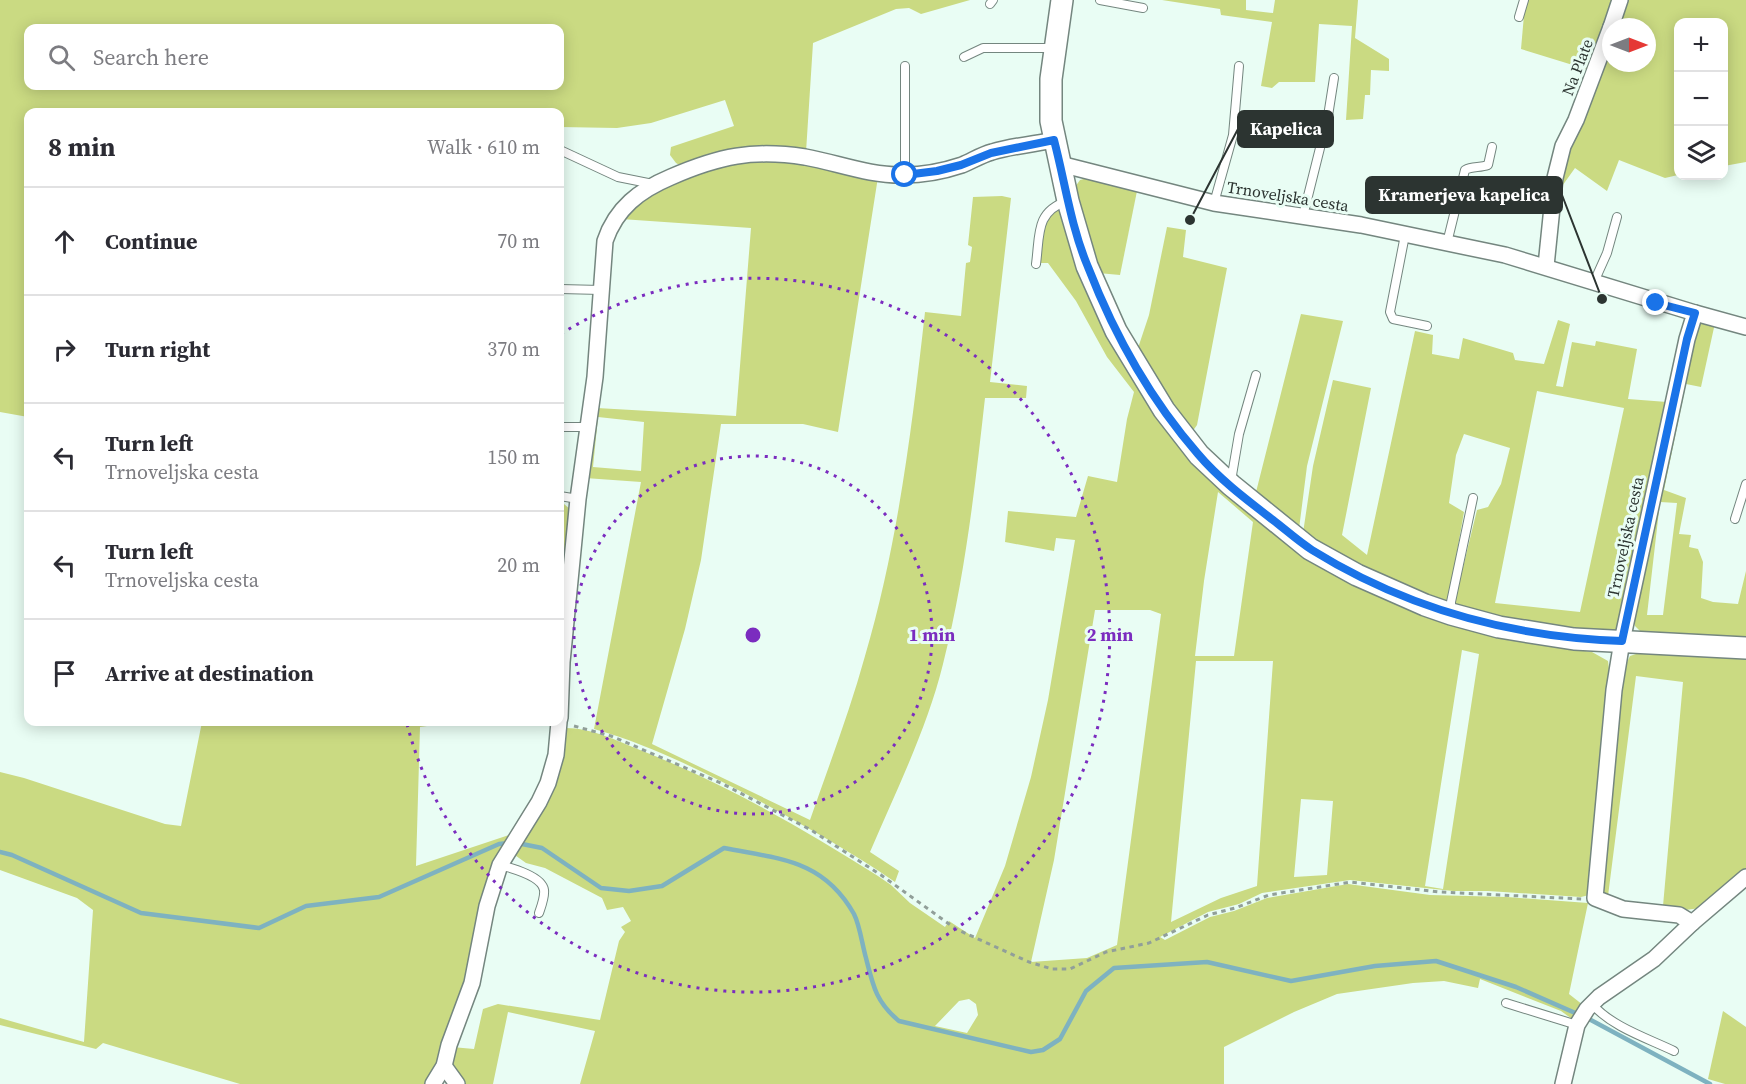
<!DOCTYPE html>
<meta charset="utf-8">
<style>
:root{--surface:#fff;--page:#f7f7f7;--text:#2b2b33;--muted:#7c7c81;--line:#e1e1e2}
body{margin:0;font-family:"Source Serif 4",serif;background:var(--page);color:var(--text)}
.controls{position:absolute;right:18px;top:18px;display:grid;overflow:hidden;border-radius:12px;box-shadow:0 3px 15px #0003}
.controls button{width:54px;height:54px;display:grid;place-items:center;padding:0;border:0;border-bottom:2px solid var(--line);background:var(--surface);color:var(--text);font:30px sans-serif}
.compass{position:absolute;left:1602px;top:18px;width:54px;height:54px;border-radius:50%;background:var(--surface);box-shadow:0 3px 15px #0003;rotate:90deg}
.stop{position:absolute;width:18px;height:18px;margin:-14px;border:4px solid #1a73e8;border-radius:50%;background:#fff}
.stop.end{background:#1a73e8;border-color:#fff;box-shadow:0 2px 6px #0008}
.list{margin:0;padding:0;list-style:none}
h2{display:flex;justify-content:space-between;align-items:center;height:78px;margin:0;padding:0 24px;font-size:26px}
h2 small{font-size:20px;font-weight:400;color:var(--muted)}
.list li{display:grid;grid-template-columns:39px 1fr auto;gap:18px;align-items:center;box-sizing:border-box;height:108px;padding:0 24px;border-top:2px solid var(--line)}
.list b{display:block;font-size:22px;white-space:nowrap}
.list p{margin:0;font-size:20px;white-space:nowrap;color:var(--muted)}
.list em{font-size:20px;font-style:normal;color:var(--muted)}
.icon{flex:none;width:33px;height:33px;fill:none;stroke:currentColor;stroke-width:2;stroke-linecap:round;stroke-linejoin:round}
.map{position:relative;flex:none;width:1746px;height:1084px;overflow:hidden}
.search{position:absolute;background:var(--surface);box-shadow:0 3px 15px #0003;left:24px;top:24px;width:540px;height:66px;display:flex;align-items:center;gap:15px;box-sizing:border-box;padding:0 21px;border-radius:12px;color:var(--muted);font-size:22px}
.panel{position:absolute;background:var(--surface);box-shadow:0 3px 15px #0003;left:24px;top:108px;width:540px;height:618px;border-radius:12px}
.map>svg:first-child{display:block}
.green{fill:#cada82;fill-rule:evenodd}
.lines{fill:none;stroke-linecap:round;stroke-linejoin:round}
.stream{stroke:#7eb2c0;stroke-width:4.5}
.lane-casing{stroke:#74867f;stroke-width:10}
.street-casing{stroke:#74867f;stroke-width:18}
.secondary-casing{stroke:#74867f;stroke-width:24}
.path{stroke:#919f99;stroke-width:3;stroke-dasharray:4.5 4.5;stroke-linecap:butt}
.lane{stroke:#fff;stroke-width:8}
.street{stroke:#fff;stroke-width:15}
.secondary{stroke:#fff;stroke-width:21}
.route{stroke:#1a73e8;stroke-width:8}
.ring{fill:none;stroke:#7b2cbf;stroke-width:3;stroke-dasharray:3 6}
.labels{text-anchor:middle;stroke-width:6;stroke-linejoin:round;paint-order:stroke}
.street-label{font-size:16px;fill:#2c3431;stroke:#e9fdf4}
.centre{fill:#7b2cbf;stroke:#e9fdf4;stroke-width:3}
.ring-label{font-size:18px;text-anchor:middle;font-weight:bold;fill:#7b2cbf;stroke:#e9fdf4;stroke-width:6;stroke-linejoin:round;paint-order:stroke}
.leader{fill:none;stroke:#2c3431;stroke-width:2}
.callout-dot{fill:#2c3431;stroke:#e9fdf4;stroke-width:2}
.callout{fill:#2c3431;stroke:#2c3431;stroke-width:2}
.callout-label{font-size:18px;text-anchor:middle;font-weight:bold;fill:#fff}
</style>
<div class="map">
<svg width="1746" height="1084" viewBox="0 0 1746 1084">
<rect width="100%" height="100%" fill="#e9fdf4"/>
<g class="green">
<path d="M 0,0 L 970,0 L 921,14 L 909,8 L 896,9 L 813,43 L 806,152 L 683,167 L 676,163 L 670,155 L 671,147 L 734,126 L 725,100 L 651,123 L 617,128 L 560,127 L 560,112 L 28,112 L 28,417 L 0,412 ZM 28,28 L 560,28 L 560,86 L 28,86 Z"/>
<path d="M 1162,0 L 1246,0 L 1246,10 L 1273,13 L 1275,0 L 1358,0 L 1355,38 L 1389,59 L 1389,71 L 1371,70 L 1370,95 L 1365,95 L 1363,119 L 1346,120 L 1352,26 L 1319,24 L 1315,82 L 1279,82 L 1272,88 L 1261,86 L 1272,22 L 1221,15 L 1220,9 Z"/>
<path d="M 1528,0 L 1615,0 L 1589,70 L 1521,49 L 1524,15 Z"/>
<path d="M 1625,0 L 1746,0 L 1746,162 L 1724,166 L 1724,22 L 1678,22 L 1678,175 L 1665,178 L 1619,160 L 1607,191 L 1575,168 L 1560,189 L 1565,155 L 1611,41 L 1611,63 L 1647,63 L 1647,27 L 1616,27 Z"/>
<path d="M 768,158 L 878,177 L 838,432 L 803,424 L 721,424 L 701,560 L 685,629 L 652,744 L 810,820 C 829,765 850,711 865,656 C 898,544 912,427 925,312 L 961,316 L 966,263 L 970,262 L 972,247 L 968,245 L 973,197 L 1002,196 L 1011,198 L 990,382 L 1027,386 L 1026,398 L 985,398 C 975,487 965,577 943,664 C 927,729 896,791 870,852 L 899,871 L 895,882 C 853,853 810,829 765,804 C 710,775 654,746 594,729 L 641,482 L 585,478 L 597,408 L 736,416 L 751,228 L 621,219 L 654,189 L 715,165 ZM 598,417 L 644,422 L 641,471 L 593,467 Z"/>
<path d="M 1087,178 L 1137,191 L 1120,275 L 1098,273 L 1075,187 L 1080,180 Z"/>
<path d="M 1056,209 L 1061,210 L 1189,452 L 1413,611 L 1465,629 L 1508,640 L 1592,652 L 1608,661 L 1610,676 L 1589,895 L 1581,897 L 1488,891 L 1453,891 L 1350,880 L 1262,893 L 1239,904 L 1208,912 L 1160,937 L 1165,940 L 1210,917 L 1234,911 L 1267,898 L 1348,884 L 1430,895 L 1507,897 L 1588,903 L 1569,994 L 1583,1005 L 1572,1019 L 1561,1011 L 1480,979 L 1478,988 L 1444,981 L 1413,983 L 1337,994 L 1294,1012 L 1224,1047 L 1224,1084 L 580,1084 L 595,1031 L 508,1012 L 493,1084 L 461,1084 L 451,1063 L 452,1047 L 474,1049 L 483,1009 L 498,1004 L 600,1020 L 619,941 L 625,932 L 621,927 L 631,921 L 623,907 L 607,910 L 602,898 L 545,868 L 526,863 L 512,853 L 562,733 L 566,728 C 591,728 618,741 640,750 C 724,783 802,828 878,876 L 891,885 L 910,903 L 945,927 L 949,921 L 975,938 L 1005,866 L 1031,777 L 1048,700 L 1075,540 L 1056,538 L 1054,551 L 1005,542 L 1008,511 L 1076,517 L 1088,476 L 1117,482 L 1127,419 L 1134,392 L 1107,357 L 1076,301 L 1048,263 L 1040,263 L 1046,215 ZM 1218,492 L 1253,522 L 1234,656 L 1195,656 L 1204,581 ZM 1095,610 L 1150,610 L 1161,614 L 1117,945 L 1087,958 L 1031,962 L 1054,860 ZM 1462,650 L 1479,654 L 1443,889 L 1425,886 ZM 1196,661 L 1273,661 L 1257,886 L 1221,898 L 1171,922 ZM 1301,799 L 1333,801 L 1327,875 L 1294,877 ZM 969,999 L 976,1004 L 978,1015 L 967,1033 L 935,1026 L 959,1001 Z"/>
<path d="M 1167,227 L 1186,230 L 1183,257 L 1227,268 L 1197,425 L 1192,432 L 1136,354 L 1149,315 Z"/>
<path d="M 1301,314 L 1343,321 L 1307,466 L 1299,529 L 1255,496 Z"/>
<path d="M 1558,320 L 1570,324 L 1556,386 L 1563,387 L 1572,342 L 1595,346 L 1596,341 L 1637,349 L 1628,399 L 1667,402 L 1619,628 L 1615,633 L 1521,626 L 1456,607 L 1455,600 L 1477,510 L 1488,507 L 1501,484 L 1510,448 L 1464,434 L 1456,455 L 1449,503 L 1464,512 L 1449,597 L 1443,604 L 1393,585 L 1303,533 L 1313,466 L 1333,380 L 1371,388 L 1342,535 L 1367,555 L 1415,331 L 1433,335 L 1432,354 L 1459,359 L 1463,338 L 1513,353 L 1515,360 L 1544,364 ZM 1537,391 L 1624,408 L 1580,612 L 1495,603 Z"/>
<path d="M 1701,320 L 1715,323 L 1701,387 L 1686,384 L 1664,490 L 1686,498 L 1679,534 L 1691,535 L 1689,547 L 1698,549 L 1703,562 L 1701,598 L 1713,602 L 1738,604 L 1746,571 L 1746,641 L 1643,634 L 1635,626 L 1633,619 L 1692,333 ZM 1660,502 L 1677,503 L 1663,615 L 1647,615 Z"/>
<path d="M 560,503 L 564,504 L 571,510 L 560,649 Z"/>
<path d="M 1656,653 L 1746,657 L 1746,872 L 1701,908 L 1685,910 L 1663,906 L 1683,682 L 1636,676 L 1608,896 L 1604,893 L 1600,883 L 1621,674 L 1630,656 L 1636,654 Z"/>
<path d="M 202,722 L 434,722 L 434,725 L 420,727 L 416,866 L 509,835 L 511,838 L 438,1069 L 429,1084 L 240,1084 L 103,1043 L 96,1049 L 0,1025 L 0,1018 L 84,1042 L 93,910 L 77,898 L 0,870 L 0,772 L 24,778 L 165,824 L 181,826 Z"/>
<path d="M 1723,1011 L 1746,1027 L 1746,1084 L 1725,1084 L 1708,1079 Z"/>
</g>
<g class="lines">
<g class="stream">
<path d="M 517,843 L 542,848 L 601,888 L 629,891 L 662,886 L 724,848 C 779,859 823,859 854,914 C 860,926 862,944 866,958 C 873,986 876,1002 899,1021 L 1031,1052 L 1043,1050 L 1060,1039 L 1086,991 L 1114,968 L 1207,962 L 1291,981 L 1375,966 L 1436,961 L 1516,987 L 1589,1019 L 1710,1084"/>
<path d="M 0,852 L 12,855 L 141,913 L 259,928 L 306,906 L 379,897 L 499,844 L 509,843"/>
</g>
<defs>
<g id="lane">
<path d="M 1100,0 L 1143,8"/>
<path d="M 990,4 L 993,0"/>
<path d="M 1519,17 L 1524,0"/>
<path d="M 964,57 L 983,48 L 1053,48"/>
<path d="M 905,66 L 905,175"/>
<path d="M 560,150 L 618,177 L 653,184"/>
<path d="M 1214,203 L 1233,135 L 1239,66"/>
<path d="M 1303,216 L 1328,116 L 1334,78"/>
<path d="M 1405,235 L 1390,312 L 1393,319 L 1427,326"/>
<path d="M 1447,243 L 1465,170 C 1472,166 1480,168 1488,165 L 1492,147"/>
<path d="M 1036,264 C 1040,235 1035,212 1067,201"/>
<path d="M 1594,282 L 1607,253 L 1617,217"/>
<path d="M 560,289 L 601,290"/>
<path d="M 560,427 L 588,427"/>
<path d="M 1231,481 L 1239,434 L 1256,375"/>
<path d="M 560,496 L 578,499"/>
<path d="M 1735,519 L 1746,484"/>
<path d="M 1451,613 L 1451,602 L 1473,498"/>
<path d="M 500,865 C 511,868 542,876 544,890 C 545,897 541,907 539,913"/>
<path d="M 1506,1003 L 1577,1025"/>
<path d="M 1592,1004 C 1612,1027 1647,1038 1674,1051"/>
</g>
<g id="street">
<path d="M 1611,27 L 1620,0"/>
<path d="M 1060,164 L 1214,203 L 1361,225 L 1505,255 L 1695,313 L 1687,339 L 1622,641 L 1614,690 L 1595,898 L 1623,909 L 1679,915 L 1692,923 L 1654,959 L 1599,997 L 1587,1009 L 1577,1025 L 1563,1084"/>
<path d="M 1546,266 L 1555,178 L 1563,146 L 1576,120 L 1611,27"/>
<path d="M 1695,313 L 1746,327"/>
<path d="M 560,718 L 562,662 L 578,499 L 595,377 L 605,241 C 616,208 640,190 671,177 C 719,156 753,149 805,157 C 838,163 870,176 904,175 C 922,175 944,171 962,165 C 972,161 981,155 992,152 C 1012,146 1034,144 1055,140"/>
<path d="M 1692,923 L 1746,877"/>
<path d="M 444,1066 L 457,1084"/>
<path d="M 433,1084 L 444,1066 L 449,1045 L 472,983 L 487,906 L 500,865 L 539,802 L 548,783 L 556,755 L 559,722"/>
</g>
<path id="secondary" d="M 1062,0 L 1051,79 L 1051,121 L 1068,201 L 1087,266 L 1116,331 L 1164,410 L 1199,455 L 1231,485 L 1310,549 L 1357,575 L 1425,605 L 1451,614 L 1499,627 L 1574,639 L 1746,648"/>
</defs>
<use href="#lane" class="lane-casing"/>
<use href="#street" class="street-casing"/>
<use href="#secondary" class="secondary-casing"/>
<path class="path" d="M 574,726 L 611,736 L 723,784 L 811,830 L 881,875 L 956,929 L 1029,962 L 1052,969 L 1070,969 L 1106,952 L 1149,943 L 1208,915 L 1235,908 L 1269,895 L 1351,882 L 1440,892 L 1582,899"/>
<use href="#lane" class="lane"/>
<use href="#street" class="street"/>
<use href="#secondary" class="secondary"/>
</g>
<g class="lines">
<path class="route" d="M 905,175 L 937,171 L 961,165 L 991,153 L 1054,140 C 1065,182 1071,227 1088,267 C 1114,334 1151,400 1198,454 C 1219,479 1247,500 1273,520 C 1286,530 1298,541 1312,550 C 1407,609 1511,637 1622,641 L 1687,339 L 1695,313 L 1656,303"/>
</g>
<g class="ring">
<circle cx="753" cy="635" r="179"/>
<path d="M561 334A357 357 0 1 1 407 724"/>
</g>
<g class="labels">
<g class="street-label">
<text transform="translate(1577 67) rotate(-69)" y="6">Na Plate</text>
<text transform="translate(1288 196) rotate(9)" y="6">Trnoveljska cesta</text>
<text transform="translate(1625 537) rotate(-78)" y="6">Trnoveljska cesta</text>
</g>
</g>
<circle cx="753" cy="635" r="9" class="centre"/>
<g class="ring-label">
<text x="932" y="641">1 min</text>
<text x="1110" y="641">2 min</text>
</g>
<path class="leader" d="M1190 220L1238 129M1602 299L1562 195"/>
<g class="callout-dot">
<circle cx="1190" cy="220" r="6"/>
<circle cx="1602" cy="299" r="6"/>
</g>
<g class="callout">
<rect x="1238" y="111" width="95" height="36" rx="6"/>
<rect x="1366" y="177" width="196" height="36" rx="6"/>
</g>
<g class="callout-label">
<text x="1286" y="135">Kapelica</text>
<text x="1464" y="201">Kramerjeva kapelica</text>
</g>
</svg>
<div class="controls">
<button>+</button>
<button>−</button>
<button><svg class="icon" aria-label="layers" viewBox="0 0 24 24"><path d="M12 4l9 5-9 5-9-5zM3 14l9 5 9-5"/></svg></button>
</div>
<svg class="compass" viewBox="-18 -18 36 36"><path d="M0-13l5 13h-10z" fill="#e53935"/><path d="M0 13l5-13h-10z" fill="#7c7c81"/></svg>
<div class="stop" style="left:905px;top:175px"></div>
<div class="stop end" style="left:1656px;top:303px"></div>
<div class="search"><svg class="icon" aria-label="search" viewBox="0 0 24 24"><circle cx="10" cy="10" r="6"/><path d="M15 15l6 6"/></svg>Search here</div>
<section class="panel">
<h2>8 min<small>Walk · 610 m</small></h2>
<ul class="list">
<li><svg class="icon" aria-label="ahead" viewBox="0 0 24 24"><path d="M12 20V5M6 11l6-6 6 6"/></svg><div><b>Continue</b></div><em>70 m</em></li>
<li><svg class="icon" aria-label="right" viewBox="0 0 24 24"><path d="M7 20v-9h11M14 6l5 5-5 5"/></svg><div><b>Turn right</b></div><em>370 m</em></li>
<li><svg class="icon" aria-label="left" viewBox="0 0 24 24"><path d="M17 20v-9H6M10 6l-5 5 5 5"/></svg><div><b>Turn left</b><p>Trnoveljska cesta</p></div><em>150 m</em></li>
<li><svg class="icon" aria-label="left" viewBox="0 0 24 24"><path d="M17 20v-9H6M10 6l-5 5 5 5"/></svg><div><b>Turn left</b><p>Trnoveljska cesta</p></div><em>20 m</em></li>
<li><svg class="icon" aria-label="arrive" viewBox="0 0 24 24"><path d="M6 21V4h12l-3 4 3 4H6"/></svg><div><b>Arrive at destination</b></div></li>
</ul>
</section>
</div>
